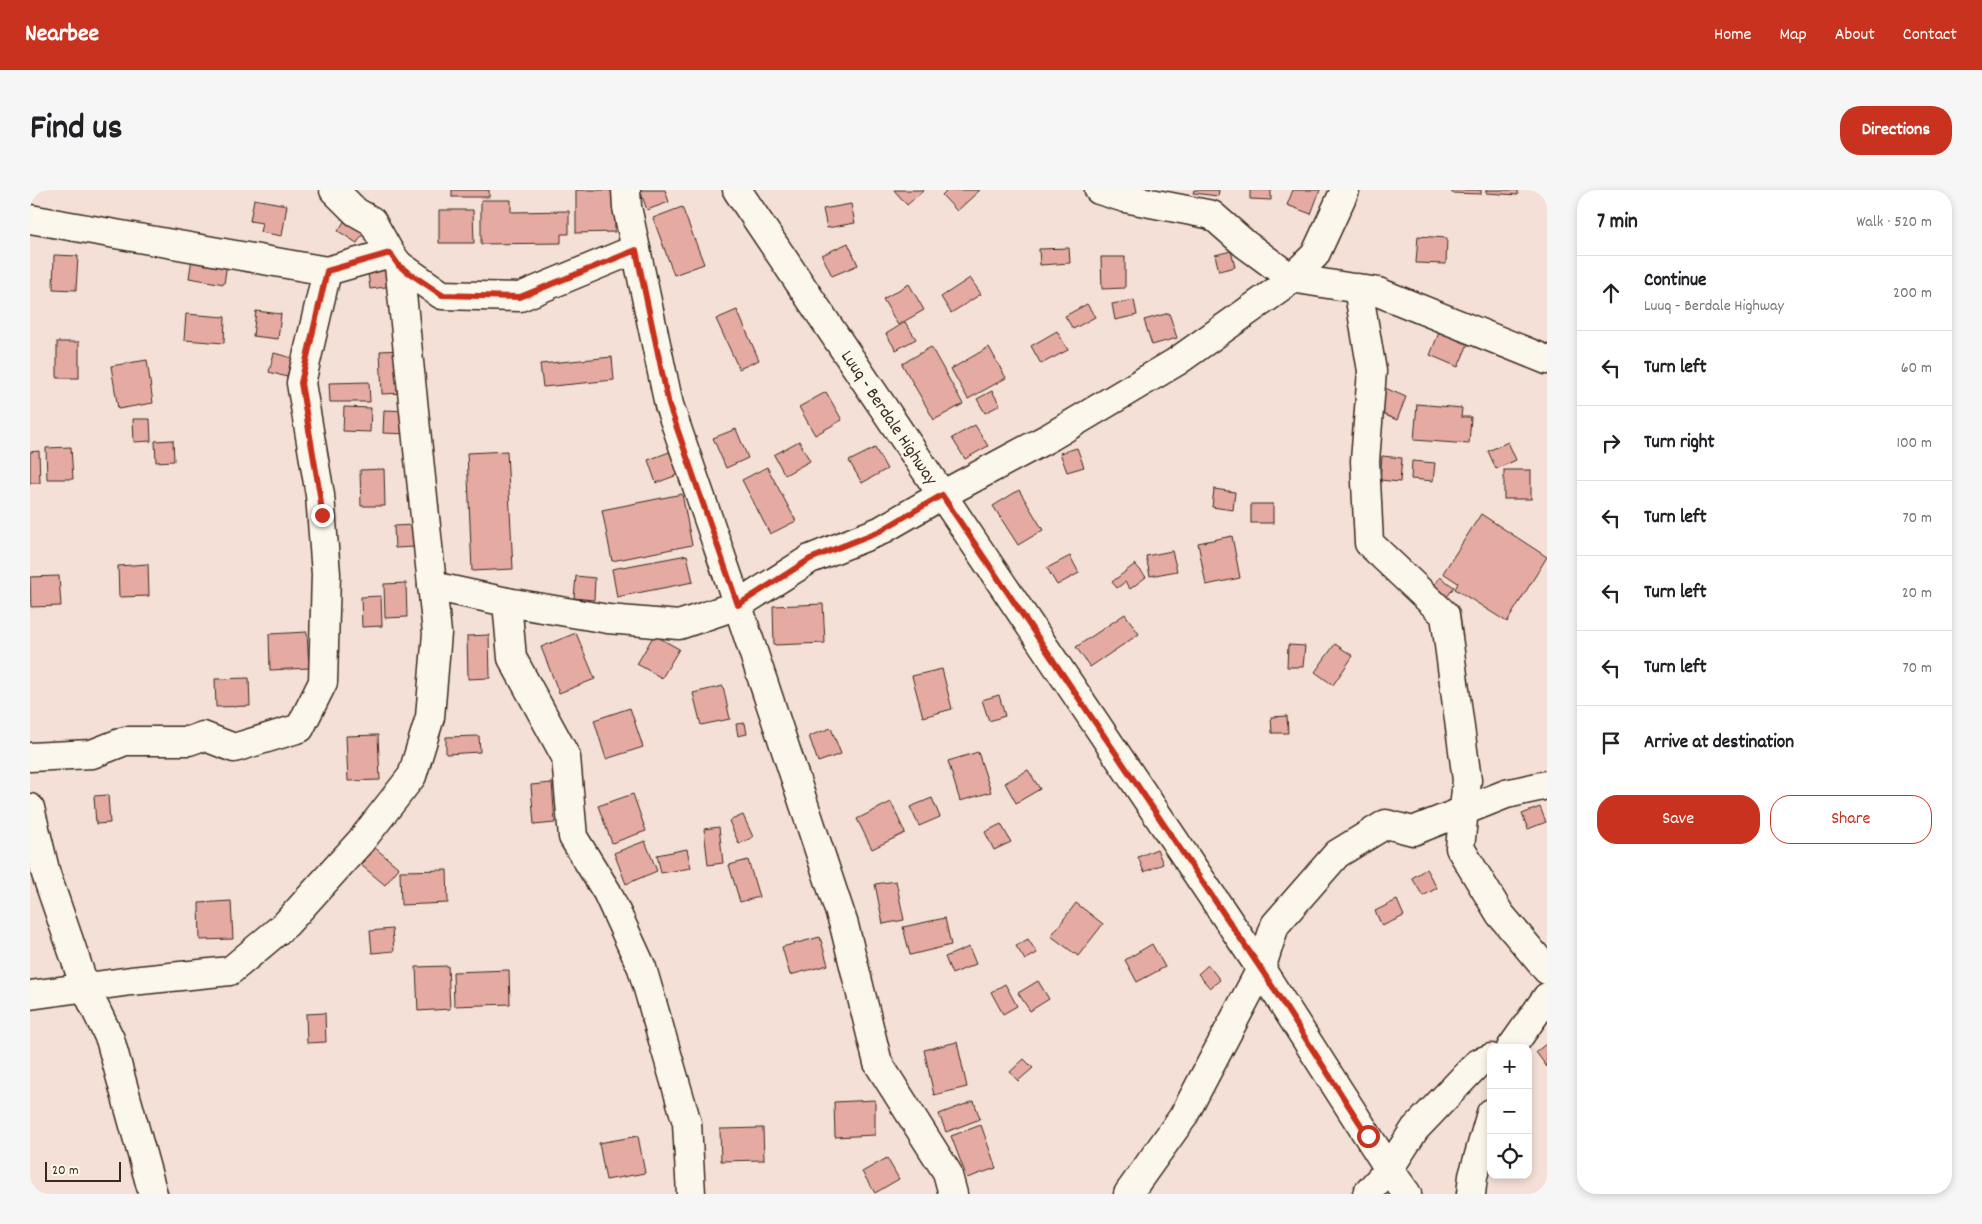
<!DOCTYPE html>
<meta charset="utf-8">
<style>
:root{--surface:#fff;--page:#f6f6f6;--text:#202124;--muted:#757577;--line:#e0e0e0;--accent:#c8321e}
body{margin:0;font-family:Dekko,sans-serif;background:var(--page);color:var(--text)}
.controls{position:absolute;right:15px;bottom:15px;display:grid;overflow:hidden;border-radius:10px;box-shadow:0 2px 8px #0003}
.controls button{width:45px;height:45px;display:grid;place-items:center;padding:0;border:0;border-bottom:1px solid var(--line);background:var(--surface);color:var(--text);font:25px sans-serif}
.scale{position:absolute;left:15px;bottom:12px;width:76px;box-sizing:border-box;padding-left:5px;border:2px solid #3b2a1e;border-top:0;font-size:14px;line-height:18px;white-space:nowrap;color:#3b2a1e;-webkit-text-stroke:4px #fbf7ec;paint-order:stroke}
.stop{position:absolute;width:15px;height:15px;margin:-11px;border:4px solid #c8321e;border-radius:50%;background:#fff}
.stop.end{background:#c8321e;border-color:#fff;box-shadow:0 1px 5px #0008}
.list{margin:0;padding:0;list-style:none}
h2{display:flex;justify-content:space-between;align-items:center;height:65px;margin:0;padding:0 20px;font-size:21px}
h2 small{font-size:16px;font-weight:400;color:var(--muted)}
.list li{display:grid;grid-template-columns:32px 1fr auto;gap:15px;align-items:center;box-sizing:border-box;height:75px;padding:0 20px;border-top:1px solid var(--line)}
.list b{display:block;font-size:19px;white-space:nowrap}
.list p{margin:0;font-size:16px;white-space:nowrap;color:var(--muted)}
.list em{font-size:16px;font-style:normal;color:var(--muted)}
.actions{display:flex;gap:10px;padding:15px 20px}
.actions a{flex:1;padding:11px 0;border:1px solid var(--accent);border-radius:20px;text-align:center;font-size:18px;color:var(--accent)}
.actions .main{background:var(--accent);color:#fff}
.icon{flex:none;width:28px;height:28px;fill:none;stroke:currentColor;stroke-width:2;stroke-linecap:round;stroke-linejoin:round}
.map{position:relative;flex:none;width:1517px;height:1004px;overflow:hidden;border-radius:20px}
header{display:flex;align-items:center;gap:30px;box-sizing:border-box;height:70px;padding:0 25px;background:var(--accent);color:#fff}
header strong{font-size:24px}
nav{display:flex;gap:28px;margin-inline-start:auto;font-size:18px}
.intro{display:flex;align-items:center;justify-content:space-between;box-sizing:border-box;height:120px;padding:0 30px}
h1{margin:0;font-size:35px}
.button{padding:12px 22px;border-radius:20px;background:var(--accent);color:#fff;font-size:18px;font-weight:700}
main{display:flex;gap:30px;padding:0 30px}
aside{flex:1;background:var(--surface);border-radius:20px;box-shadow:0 2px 8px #0003}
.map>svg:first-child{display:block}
.building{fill:#e5aaa2;stroke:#3b2a1e}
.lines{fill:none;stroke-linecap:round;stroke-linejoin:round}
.minor-casing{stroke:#3b2a1e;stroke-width:31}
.major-casing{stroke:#3b2a1e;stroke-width:31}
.minor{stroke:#fbf7ec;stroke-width:28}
.major{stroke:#fbf7ec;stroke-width:28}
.route{stroke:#c8321e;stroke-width:6}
.labels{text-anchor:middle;stroke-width:4;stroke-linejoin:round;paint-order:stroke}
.street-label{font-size:18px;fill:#3b2a1e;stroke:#fbf7ec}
</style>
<header>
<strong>Nearbee</strong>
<nav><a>Home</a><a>Map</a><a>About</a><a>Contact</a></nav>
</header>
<div class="intro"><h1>Find us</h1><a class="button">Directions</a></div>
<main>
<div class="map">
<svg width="1517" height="1004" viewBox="0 0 1517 1004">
<rect width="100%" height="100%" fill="#f4e0d6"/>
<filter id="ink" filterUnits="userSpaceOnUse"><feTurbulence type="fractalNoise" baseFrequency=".02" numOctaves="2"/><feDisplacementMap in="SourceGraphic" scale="10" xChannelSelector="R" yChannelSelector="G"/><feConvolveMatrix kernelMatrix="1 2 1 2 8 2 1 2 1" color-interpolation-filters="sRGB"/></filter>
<g filter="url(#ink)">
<g class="building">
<rect x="422" y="0" width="37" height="7"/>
<path d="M 546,0 L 584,0 L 585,42 L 546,43 Z"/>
<path d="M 610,0 L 635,0 L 639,12 L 617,20 Z"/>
<path d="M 864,0 L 894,0 L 877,15 Z"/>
<path d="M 917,0 L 950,0 L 927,21 L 912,5 Z"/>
<path d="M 1164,0 L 1189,0 L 1188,6 L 1163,3 Z"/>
<path d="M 1220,0 L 1241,0 L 1241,10 L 1220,9 Z"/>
<path d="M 1263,0 L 1290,0 L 1281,24 L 1257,15 Z"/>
<path d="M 1422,0 L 1451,0 L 1451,4 L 1422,3 Z"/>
<path d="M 1456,0 L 1488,0 L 1488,5 L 1456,3 Z"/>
<path d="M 224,9 L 257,15 L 252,46 L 230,42 L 232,33 L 220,31 Z"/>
<path d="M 451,10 L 481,10 L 481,22 L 539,21 L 539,44 L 531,44 L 531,53 L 451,54 Z"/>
<path d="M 821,14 L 825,33 L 797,38 L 793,19 Z"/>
<path d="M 652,17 L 674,74 L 644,85 L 623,28 Z"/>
<path d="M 409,20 L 443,20 L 444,53 L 409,53 Z"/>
<path d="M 319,24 L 338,36 L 327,53 L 308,41 Z"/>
<path d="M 1388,46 L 1417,48 L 1416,74 L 1386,73 Z"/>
<path d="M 818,53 L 828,75 L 802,86 L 792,65 Z"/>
<path d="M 1039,58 L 1040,73 L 1010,75 L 1009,59 Z"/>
<path d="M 1201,61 L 1205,77 L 1189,81 L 1185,65 Z"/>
<path d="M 24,65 L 48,66 L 46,100 L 23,99 Z"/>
<path d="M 1071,67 L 1095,67 L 1095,98 L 1072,99 Z"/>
<path d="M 162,68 L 197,73 L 194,94 L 159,88 Z"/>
<path d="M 361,72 L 363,96 L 340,99 L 337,74 Z"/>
<path d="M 940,88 L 951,104 L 921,123 L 911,107 Z"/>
<path d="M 879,94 L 894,120 L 868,135 L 853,109 Z"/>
<path d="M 1104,110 L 1107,125 L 1085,130 L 1082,114 Z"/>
<path d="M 1057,114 L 1065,127 L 1043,139 L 1035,126 Z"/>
<path d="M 707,120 L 729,170 L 709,179 L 686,129 Z"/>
<path d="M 226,121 L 251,124 L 248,149 L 223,146 Z"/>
<path d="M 1139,123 L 1147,148 L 1122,155 L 1114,130 Z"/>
<path d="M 156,124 L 195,127 L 194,153 L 154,150 Z"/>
<path d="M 875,132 L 886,149 L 866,160 L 856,144 Z"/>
<path d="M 1412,135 L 1441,147 L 1428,177 L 1400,165 Z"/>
<path d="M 1027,141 L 1038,160 L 1011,174 L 1001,156 Z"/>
<rect x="27" y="152" width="22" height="36"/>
<path d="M 901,157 L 933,214 L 904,230 L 872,174 Z"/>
<path d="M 959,157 L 976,188 L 938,209 L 921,179 Z"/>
<path d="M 372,160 L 374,203 L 352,204 L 350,161 Z"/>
<path d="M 244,163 L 262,168 L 257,187 L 239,182 Z"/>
<path d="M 582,167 L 584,190 L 513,197 L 510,174 Z"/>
<path d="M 117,170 L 123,213 L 88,219 L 81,176 Z"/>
<path d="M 339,192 L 340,212 L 300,212 L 299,193 Z"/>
<path d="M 1355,198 L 1376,207 L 1367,230 L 1345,221 Z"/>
<path d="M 962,201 L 970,215 L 955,223 L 947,209 Z"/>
<path d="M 796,202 L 812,230 L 785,245 L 769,217 Z"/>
<path d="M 1387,214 L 1432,218 L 1431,227 L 1441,227 L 1439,254 L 1384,250 Z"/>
<path d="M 314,217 L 341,218 L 340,242 L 313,241 Z"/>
<path d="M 354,220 L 380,221 L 379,244 L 353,243 Z"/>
<path d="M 103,229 L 120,229 L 121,251 L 104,252 Z"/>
<path d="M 945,235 L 958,256 L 935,269 L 922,248 Z"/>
<path d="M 706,239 L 718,268 L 696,278 L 683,248 Z"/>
<path d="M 143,250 L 144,271 L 126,272 L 125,251 Z"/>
<path d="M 769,251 L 780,271 L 755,285 L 744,265 Z"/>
<path d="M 1478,252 L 1486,270 L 1466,279 L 1458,261 Z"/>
<path d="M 41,257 L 43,289 L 17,289 L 16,258 Z"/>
<path d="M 845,258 L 857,279 L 832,293 L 819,271 Z"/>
<path d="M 1047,258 L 1054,277 L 1037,282 L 1030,263 Z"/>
<path d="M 9,261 L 10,293 L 0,293 L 0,262 Z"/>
<path d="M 477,261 L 483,379 L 442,381 L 437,263 Z"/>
<path d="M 642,261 L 650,284 L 626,293 L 618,270 Z"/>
<path d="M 1352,266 L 1372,268 L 1370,292 L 1350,290 Z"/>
<path d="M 1382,271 L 1405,273 L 1403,291 L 1381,289 Z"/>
<path d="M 737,277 L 766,331 L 740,344 L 712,290 Z"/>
<path d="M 354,279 L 355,316 L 331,316 L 330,280 Z"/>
<rect x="1474" y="280" width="27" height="29"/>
<path d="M 1184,299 L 1205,302 L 1203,320 L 1182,317 Z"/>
<path d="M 989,300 L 1013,340 L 988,355 L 963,316 Z"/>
<path d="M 652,304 L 662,355 L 582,371 L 572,320 Z"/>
<rect x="1221" y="314" width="22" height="19"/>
<path d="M 1451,324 L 1517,367 L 1477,432 L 1425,399 L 1428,393 L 1413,383 Z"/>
<path d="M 384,335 L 385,357 L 365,358 L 364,336 Z"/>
<path d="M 1202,346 L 1210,388 L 1176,395 L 1168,353 Z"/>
<path d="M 1142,361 L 1147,381 L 1120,386 L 1116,366 Z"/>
<path d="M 657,365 L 663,392 L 587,407 L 582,379 Z"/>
<path d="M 1040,366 L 1049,383 L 1027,395 L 1017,378 Z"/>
<path d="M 118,374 L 119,406 L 89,407 L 88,376 Z"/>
<path d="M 1105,374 L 1116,387 L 1100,399 L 1095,392 L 1087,398 L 1082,392 Z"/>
<path d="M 29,386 L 31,416 L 1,417 L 0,387 Z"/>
<path d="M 546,386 L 565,388 L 564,410 L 544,408 Z"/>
<path d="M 1410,387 L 1424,397 L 1412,414 L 1398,404 Z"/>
<path d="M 376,393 L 377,427 L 355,428 L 354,394 Z"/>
<path d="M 351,406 L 352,436 L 332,437 L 331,407 Z"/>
<path d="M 793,414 L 795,453 L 744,455 L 743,416 Z"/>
<path d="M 1095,424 L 1109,444 L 1060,477 L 1046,457 Z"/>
<path d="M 277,442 L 279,478 L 240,480 L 239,444 Z"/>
<path d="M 546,443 L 565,489 L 529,503 L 511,457 Z"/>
<path d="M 459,445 L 460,488 L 438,489 L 437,446 Z"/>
<path d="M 624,445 L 649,459 L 632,488 L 607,474 Z"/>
<path d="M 1305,454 L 1323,466 L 1303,495 L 1285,482 Z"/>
<path d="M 1258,455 L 1275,456 L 1273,477 L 1257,477 Z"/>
<path d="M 912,479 L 922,519 L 893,527 L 882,486 Z"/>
<path d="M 219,488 L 220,516 L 186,517 L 185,489 Z"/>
<path d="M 693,496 L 700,529 L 671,535 L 663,503 Z"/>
<path d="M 969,505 L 975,526 L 959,531 L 952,510 Z"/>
<path d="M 600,518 L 613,557 L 576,569 L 564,530 Z"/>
<path d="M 1257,526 L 1258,543 L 1242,543 L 1241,527 Z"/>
<path d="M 715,533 L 717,544 L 708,546 L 706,534 Z"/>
<path d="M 801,538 L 811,564 L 788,572 L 779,546 Z"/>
<path d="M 348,545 L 350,590 L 318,591 L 316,546 Z"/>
<path d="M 449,546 L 450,562 L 416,564 L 416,547 Z"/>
<path d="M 948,562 L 961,602 L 930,611 L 918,571 Z"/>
<path d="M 998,580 L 1010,599 L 986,613 L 975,593 Z"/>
<path d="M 522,593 L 525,633 L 504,635 L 501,595 Z"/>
<path d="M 603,604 L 616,641 L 582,653 L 568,616 Z"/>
<path d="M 78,605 L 80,633 L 66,634 L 64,606 Z"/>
<path d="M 902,608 L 910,627 L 889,636 L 880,617 Z"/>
<path d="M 861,612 L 875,643 L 842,659 L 827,629 Z"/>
<path d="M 1510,617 L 1516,632 L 1498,639 L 1492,624 Z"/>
<path d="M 713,625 L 723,647 L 709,654 L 699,631 Z"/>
<path d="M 971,634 L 981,652 L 964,660 L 955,642 Z"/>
<path d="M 689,637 L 693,673 L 678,675 L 674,639 Z"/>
<path d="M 615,651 L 627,681 L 596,694 L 584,663 Z"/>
<path d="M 344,657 L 369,678 L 355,695 L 331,675 Z"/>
<path d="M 657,659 L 661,678 L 631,683 L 627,665 Z"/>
<path d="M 1127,659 L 1133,674 L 1114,682 L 1108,667 Z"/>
<path d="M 718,670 L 729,707 L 710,712 L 699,675 Z"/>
<path d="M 1396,679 L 1407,698 L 1393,706 L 1382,688 Z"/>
<path d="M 417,680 L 418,713 L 371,715 L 370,681 Z"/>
<path d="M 866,691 L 874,730 L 853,734 L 845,694 Z"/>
<path d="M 1367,710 L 1374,726 L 1352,736 L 1345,721 Z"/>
<path d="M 201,711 L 203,749 L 170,750 L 169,713 Z"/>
<path d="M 1046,713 L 1073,734 L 1048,766 L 1021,746 Z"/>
<path d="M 915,728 L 921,755 L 880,765 L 873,737 Z"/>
<path d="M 362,739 L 364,761 L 342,763 L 340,741 Z"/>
<path d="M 790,747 L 798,775 L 760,785 L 752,757 Z"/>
<path d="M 998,749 L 1007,763 L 995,770 L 986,756 Z"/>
<path d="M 1122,754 L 1135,777 L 1107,792 L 1095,770 Z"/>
<path d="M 939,757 L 946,774 L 922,784 L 915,767 Z"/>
<path d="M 1178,775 L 1190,790 L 1180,798 L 1168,784 Z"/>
<path d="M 418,776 L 420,819 L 388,821 L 386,777 Z"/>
<path d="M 479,780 L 480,814 L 424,816 L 423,782 Z"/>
<path d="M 1008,791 L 1019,809 L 1000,821 L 988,803 Z"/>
<path d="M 975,794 L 987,816 L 973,824 L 961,802 Z"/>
<path d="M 295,823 L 296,852 L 277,853 L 276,824 Z"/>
<path d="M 927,852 L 937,897 L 904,905 L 894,860 Z"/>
<path d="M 1517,853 L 1517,877 L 1506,862 Z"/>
<path d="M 994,869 L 1003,878 L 988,891 L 980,882 Z"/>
<path d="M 845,910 L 845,945 L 805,947 L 804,912 Z"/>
<path d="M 944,911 L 950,929 L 916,942 L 909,924 Z"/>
<path d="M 951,935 L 966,978 L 937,988 L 921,946 Z"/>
<path d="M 733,938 L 734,970 L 691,971 L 690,939 Z"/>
<path d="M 608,946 L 615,983 L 576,990 L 569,953 Z"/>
<path d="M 857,968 L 869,989 L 845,1003 L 832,982 Z"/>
</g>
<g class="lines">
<defs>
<g id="minor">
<path d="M 596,0 L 597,17 L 639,215 L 701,395 L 814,735 L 848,873 L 917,982 L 923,1004"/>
<path d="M 1069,0 L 1095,8 L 1182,25 L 1215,54 L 1261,88 L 1348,102 L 1517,170"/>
<path d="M 0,29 L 297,81"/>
<path d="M 369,75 L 412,105 L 490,107 L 606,59"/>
<path d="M 1328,98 L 1342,181 L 1335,271 L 1339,353 L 1415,425 L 1437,590 L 1430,658 L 1470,724 L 1517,780"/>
<path d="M 402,396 L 477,412 L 578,429 L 649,435 L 708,415 L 780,369 L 850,341 L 912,305 L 1020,247 L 1146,172 L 1252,97 L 1285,65 L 1315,0"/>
<path d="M 477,412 L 482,468 L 536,567 L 543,647 L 577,702 L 612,778 L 657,933 L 661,1004"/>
<path d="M 0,567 L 62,564 L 95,551 L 159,551 L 173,546 L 204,558 L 270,538 L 293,492 L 296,384 L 290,305 L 271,193 L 297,81 L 360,63"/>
<path d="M 0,618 L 16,684 L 55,797 L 80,849 L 123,1004"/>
<path d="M 0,805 L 101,791 L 200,781 L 256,734 L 331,651 L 382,586 L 400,527 L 407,443 L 369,75 L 360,63 L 342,31 L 326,22 L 304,0"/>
<path d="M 1481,858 L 1517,807"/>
<path d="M 1098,1004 L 1153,927 L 1231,779 L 1245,735 L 1307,664 L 1356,634 L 1383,641 L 1476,604 L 1517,595"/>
<path d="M 1337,1004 L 1359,979 L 1385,939 L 1448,873 L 1461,868"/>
<path d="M 1441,1004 L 1443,986 L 1461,923"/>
</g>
<path id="major" d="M 707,0 L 1231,779 L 1359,979 L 1377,1004"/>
</defs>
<use href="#minor" class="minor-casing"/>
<use href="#major" class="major-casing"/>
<use href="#minor" class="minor"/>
<use href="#major" class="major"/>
</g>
</g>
<g class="lines" filter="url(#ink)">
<path class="route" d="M 292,325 L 290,305 L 271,193 L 297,81 L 360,63 L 369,76 L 412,105 L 490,107 L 606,60 L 639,215 L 708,415 L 780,369 L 850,341 L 912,305 L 1231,779 L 1338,946"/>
</g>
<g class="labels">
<g class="street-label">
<text transform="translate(860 227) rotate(56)" y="6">Luuq - Berdale Highway</text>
</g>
</g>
</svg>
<div class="controls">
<button>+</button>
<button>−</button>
<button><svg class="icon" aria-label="locate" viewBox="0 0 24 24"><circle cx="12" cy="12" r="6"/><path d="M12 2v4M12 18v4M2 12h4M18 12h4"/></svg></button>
</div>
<div class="scale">20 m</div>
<div class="stop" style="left:1338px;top:946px"></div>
<div class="stop end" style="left:292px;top:325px"></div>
</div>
<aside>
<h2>7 min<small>Walk · 520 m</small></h2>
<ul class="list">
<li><svg class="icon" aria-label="ahead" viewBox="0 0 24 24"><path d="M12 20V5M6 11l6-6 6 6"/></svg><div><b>Continue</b><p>Luuq - Berdale Highway</p></div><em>200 m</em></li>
<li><svg class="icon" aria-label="left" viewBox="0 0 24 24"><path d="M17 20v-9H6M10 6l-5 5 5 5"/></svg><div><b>Turn left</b></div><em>60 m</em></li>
<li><svg class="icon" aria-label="right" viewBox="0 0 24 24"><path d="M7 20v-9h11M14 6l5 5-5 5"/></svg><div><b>Turn right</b></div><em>100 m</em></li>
<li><svg class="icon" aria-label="left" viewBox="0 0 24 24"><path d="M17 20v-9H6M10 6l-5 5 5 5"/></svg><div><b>Turn left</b></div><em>70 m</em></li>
<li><svg class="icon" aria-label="left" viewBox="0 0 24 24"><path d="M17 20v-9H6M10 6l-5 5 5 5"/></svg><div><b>Turn left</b></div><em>20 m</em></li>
<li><svg class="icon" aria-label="left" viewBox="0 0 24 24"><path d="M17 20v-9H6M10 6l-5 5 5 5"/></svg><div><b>Turn left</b></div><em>70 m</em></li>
<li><svg class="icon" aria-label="arrive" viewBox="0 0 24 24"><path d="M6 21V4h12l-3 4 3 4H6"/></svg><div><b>Arrive at destination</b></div></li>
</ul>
<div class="actions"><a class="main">Save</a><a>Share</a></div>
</aside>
</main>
